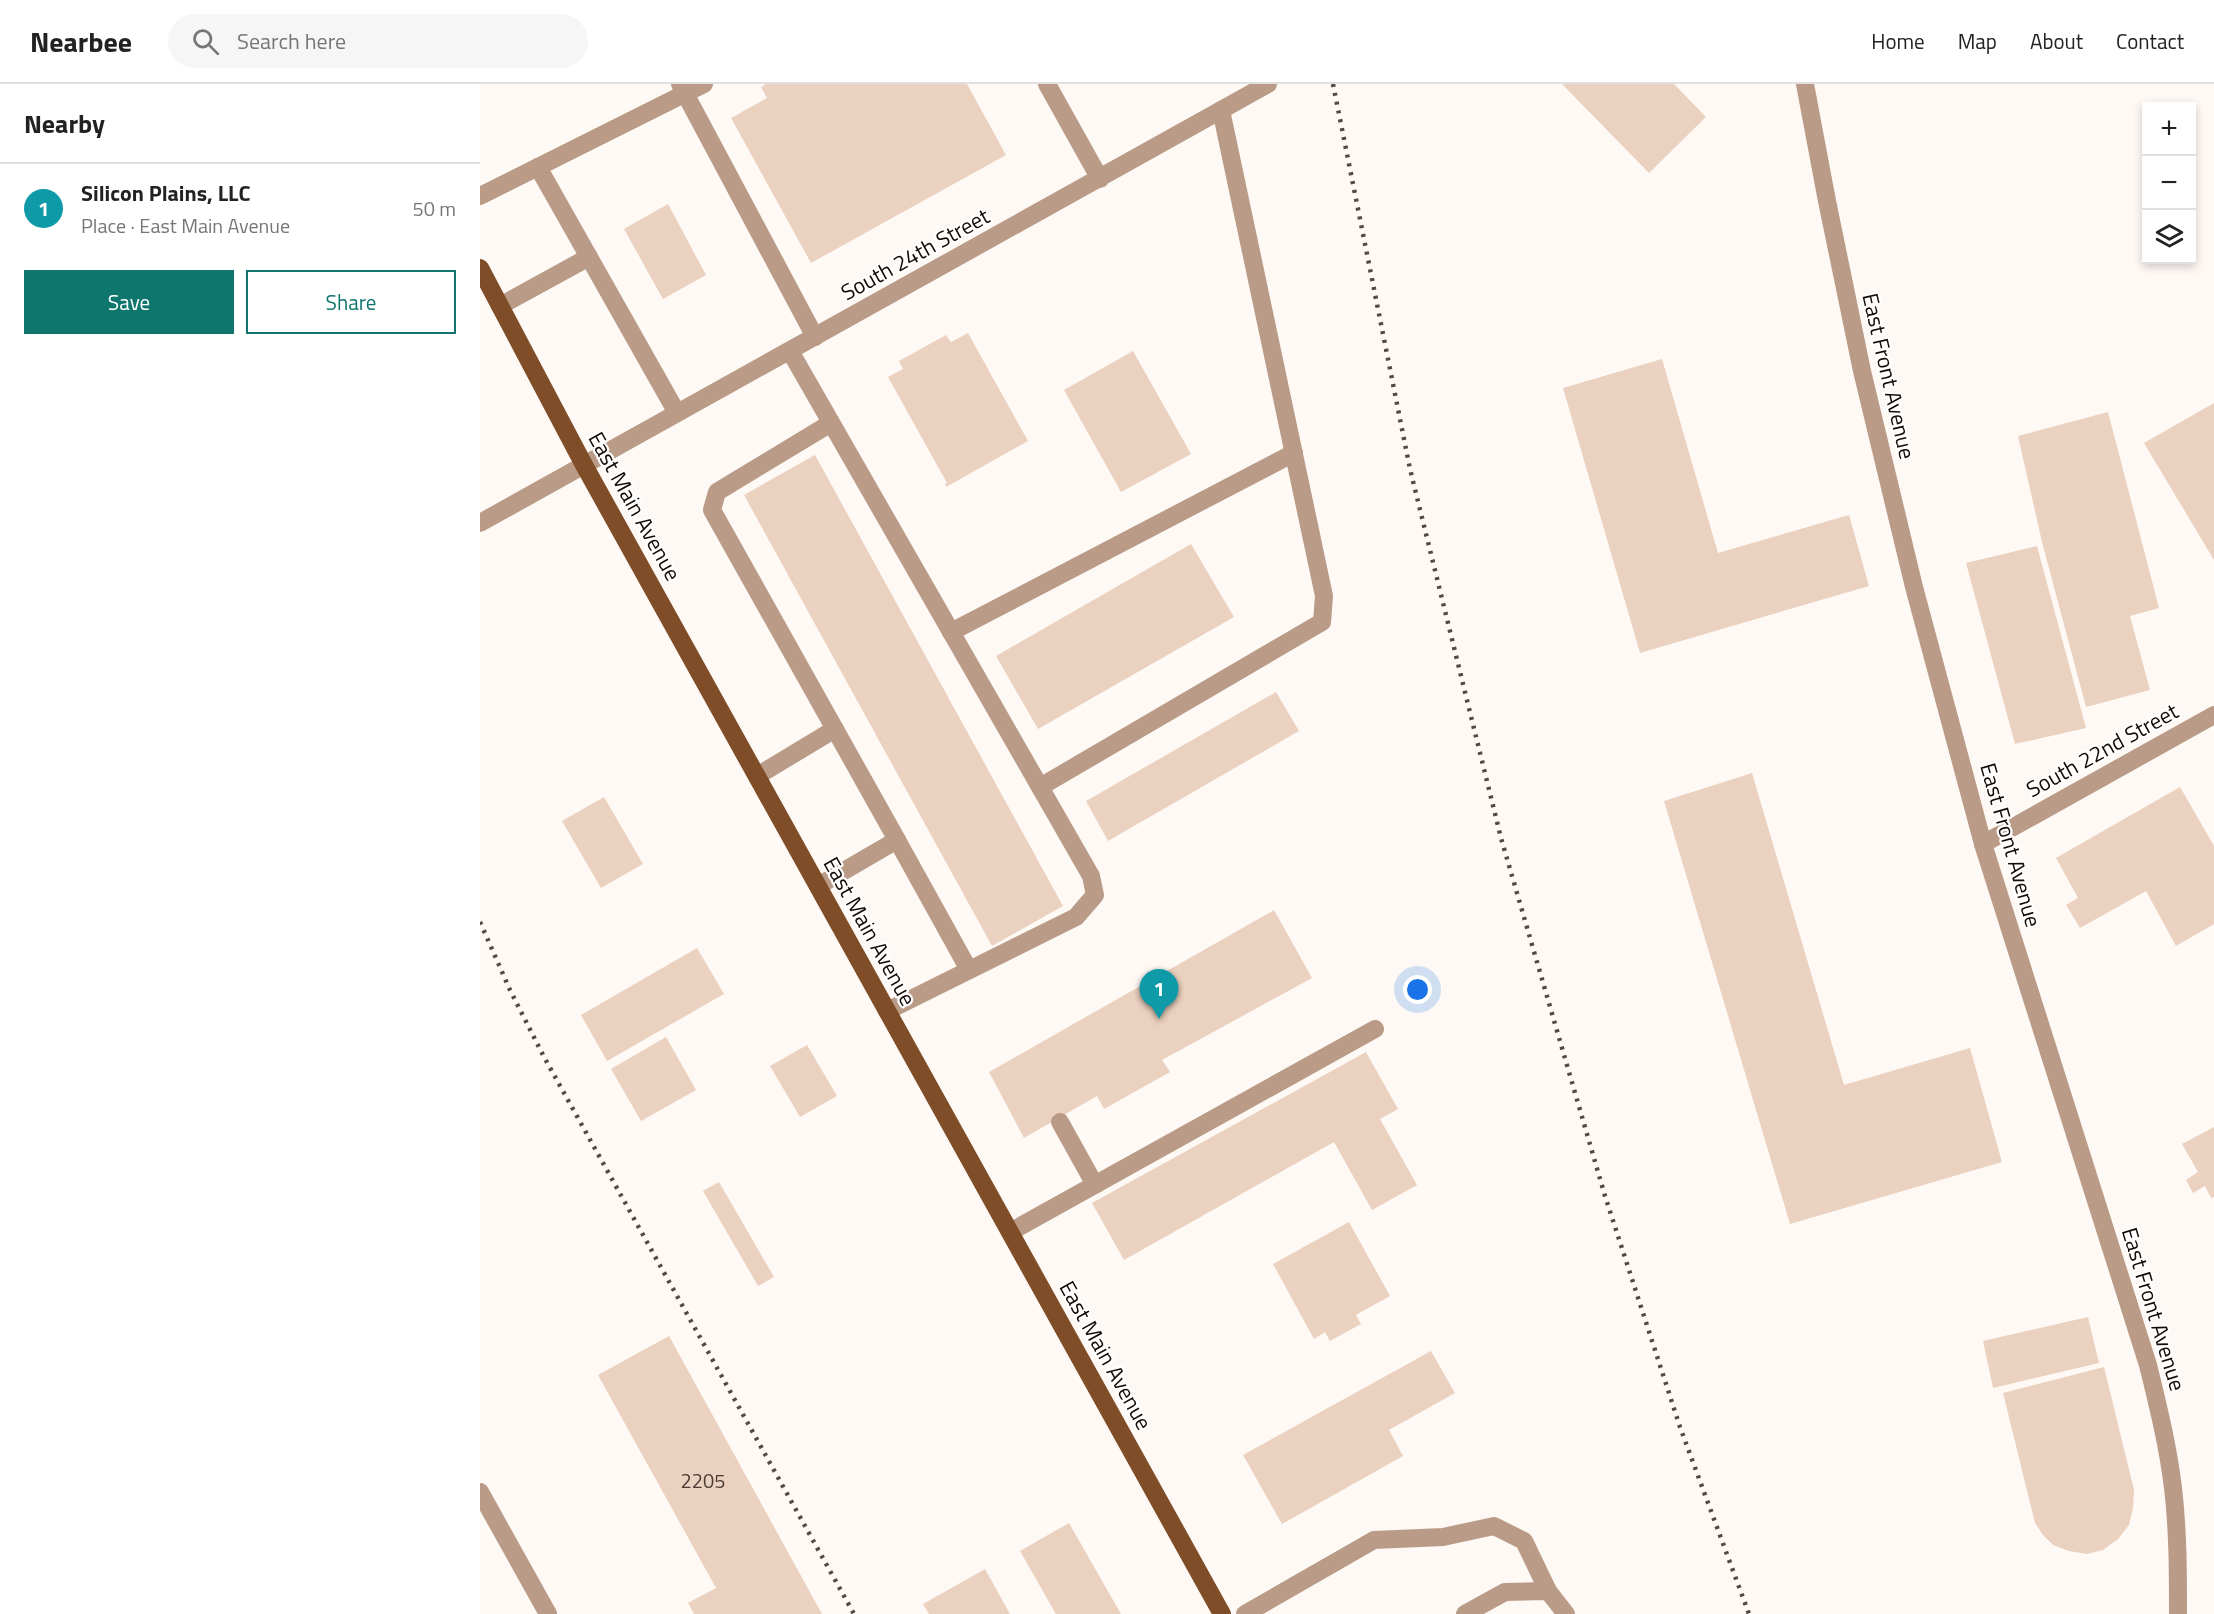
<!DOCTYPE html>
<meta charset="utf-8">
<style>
:root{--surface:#fff;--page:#f6f6f6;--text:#222;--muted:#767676;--line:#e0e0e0;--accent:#0f766e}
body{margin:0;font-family:"Titillium Web",sans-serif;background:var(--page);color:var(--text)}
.controls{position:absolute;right:18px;top:18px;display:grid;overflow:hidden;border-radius:0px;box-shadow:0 3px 9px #0003}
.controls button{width:54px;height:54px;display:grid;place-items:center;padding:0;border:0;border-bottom:2px solid var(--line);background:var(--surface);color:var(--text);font:30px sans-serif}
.you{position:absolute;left:938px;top:906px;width:21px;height:21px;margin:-15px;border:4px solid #fff;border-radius:50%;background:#1a73e8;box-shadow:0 0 0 9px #1a73e833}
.badge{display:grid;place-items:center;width:39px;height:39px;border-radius:50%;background:var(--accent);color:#fff;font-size:20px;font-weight:700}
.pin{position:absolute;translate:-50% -50px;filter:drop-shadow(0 2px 3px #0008)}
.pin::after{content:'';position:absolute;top:32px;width:21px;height:18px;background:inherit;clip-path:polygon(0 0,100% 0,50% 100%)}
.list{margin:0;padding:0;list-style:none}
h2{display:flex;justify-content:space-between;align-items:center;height:78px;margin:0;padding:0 24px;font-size:26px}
h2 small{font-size:20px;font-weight:400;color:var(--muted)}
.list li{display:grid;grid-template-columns:39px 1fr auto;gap:18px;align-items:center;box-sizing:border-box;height:90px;padding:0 24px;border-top:2px solid var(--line)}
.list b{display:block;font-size:22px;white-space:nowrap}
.list p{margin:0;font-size:20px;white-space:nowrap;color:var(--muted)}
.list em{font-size:20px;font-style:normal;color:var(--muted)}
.actions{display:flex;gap:12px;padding:18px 24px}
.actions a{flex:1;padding:14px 0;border:2px solid var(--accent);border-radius:0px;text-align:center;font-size:21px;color:var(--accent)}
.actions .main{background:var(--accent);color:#fff}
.icon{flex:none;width:33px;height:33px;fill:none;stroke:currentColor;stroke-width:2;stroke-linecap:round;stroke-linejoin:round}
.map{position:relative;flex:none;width:1734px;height:1530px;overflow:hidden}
header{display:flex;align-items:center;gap:36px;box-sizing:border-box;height:84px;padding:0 30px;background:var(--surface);border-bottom:2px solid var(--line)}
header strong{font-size:28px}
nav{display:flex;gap:33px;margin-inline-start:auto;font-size:21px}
.search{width:420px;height:54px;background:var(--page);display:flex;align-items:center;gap:15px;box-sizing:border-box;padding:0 21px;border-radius:33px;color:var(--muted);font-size:22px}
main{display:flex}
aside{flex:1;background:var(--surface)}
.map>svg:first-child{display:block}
.building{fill:#ebd1bf}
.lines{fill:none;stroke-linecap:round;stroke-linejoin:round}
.minor{stroke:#b99b87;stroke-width:18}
.major{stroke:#7f4d27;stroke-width:18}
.rail{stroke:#514944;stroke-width:4.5;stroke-dasharray:3 6;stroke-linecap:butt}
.labels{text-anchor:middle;stroke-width:4.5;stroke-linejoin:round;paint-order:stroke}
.number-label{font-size:20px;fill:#4a3c34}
.street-label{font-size:22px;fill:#140b06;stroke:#fff}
</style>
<header>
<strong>Nearbee</strong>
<div class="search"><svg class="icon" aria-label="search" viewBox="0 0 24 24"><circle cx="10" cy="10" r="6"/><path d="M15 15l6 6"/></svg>Search here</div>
<nav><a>Home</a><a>Map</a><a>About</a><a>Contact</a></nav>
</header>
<main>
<aside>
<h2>Nearby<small></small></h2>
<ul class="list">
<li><span class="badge" style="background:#0f9aa8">1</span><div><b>Silicon Plains, LLC</b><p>Place · East Main Avenue</p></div><em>50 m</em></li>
</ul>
<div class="actions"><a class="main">Save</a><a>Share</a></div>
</aside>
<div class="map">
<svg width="1734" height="1530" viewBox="0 0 1734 1530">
<rect width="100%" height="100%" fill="#fef9f5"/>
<g class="building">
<path d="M 286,0 L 487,0 L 526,71 L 331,179 L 251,34 L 287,14 L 281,3 Z"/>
<path d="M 1082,0 L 1194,0 L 1226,33 L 1169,89 Z"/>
<path d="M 188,120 L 226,191 L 183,215 L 144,145 Z"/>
<path d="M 488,249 L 548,357 L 466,403 L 465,400 L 467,399 L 408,293 L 423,285 L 419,277 L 466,251 L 471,258 Z"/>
<path d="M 653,267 L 711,370 L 641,408 L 584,306 Z"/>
<path d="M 1182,275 L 1238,469 L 1369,431 L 1389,502 L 1160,569 L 1083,304 Z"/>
<path d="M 1734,319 L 1734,476 L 1664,359 Z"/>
<path d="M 1628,328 L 1679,524 L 1650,532 L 1670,606 L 1606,623 L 1562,458 L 1538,352 Z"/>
<path d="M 335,371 L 583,822 L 512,862 L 264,411 Z"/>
<path d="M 711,460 L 754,533 L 558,645 L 516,572 Z"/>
<path d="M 1557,462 L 1606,644 L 1535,660 L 1486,479 Z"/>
<path d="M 796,608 L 819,647 L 628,757 L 606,717 Z"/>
<path d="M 1272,689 L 1364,1001 L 1490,964 L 1522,1078 L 1310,1140 L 1184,717 Z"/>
<path d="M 1700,703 L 1734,762 L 1734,840 L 1696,862 L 1666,807 L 1600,844 L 1586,821 L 1598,814 L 1576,774 Z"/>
<path d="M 124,713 L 163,780 L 121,804 L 82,737 Z"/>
<path d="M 794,826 L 832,894 L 682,976 L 690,988 L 624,1025 L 617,1012 L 544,1054 L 509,988 Z"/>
<path d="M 217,864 L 244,910 L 127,977 L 101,931 Z"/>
<path d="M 186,953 L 216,1006 L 161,1037 L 131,985 Z"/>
<path d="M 327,961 L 357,1012 L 320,1033 L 290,982 Z"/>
<path d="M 886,968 L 918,1025 L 900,1035 L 937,1101 L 892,1126 L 854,1058 L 644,1176 L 612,1119 Z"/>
<path d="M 1734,1043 L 1734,1113 L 1731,1114 L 1725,1102 L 1713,1109 L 1706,1096 L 1718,1088 L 1702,1060 Z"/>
<path d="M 239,1098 L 294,1193 L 278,1202 L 223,1107 Z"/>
<path d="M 869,1138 L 910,1212 L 876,1231 L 881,1240 L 850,1257 L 845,1248 L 834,1255 L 793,1180 Z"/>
<path d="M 1608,1233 L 1619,1279 L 1513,1304 L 1503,1257 Z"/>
<path d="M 189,1252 L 342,1530 L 214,1530 L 208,1519 L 236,1504 L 118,1291 Z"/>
<path d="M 951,1267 L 975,1309 L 909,1346 L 923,1372 L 802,1440 L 763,1371 Z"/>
<path d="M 1624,1283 L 1654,1406 L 1653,1424 L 1649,1441 L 1638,1455 L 1623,1466 L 1607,1470 L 1589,1467 L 1573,1461 L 1563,1451 L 1555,1439 L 1523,1309 Z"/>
<path d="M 589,1439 L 641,1530 L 576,1530 L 540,1467 Z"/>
<path d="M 505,1485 L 530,1530 L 449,1530 L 443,1520 Z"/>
</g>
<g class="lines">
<g class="minor">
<path d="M 200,0 L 335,253"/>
<path d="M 567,0 L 620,95"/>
<path d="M 1325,0 L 1347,117 L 1382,287 L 1434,503 L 1503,760 L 1668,1281 C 1678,1322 1688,1362 1693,1404 C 1698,1446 1698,1488 1698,1530"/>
<path d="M 58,83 L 197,329"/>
<path d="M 0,112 L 224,0"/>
<path d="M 20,222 L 109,173"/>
<path d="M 310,267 L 611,792 L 615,811 L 596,833 L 407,927"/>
<path d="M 351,339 L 237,408 L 232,426 L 417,756"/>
<path d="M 0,439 L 788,0"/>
<path d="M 471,548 L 814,369"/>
<path d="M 277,692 L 355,645"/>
<path d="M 560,703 L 842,538 L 844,512 L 741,26"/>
<path d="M 1503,760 L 1734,631"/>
<path d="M 338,802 L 417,756 L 489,886"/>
<path d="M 580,1038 L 615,1101"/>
<path d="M 530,1148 L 895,945"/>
<path d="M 0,1408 L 68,1530"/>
<path d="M 765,1530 L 894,1456 L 963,1453 L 1014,1442 L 1044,1457 L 1068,1507"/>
<path d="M 985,1530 L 1025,1508 L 1068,1507 L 1086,1530"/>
</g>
<path class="major" d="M 0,184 L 104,381 L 742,1530"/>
<g class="rail">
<path d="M 853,0 L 930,385 L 1021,754 L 1125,1112 L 1200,1343 L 1269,1530"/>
<path d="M 0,838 L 30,906 L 64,973 L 374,1530"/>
</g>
</g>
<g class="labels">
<g class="number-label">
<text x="223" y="1404">2205</text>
</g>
<g class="street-label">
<text transform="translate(435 170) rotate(-29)" y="8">South 24th Street</text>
<text transform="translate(1409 292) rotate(77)" y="8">East Front Avenue</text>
<text transform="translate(155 422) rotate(61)" y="8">East Main Avenue</text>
<text transform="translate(1622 666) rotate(-29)" y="8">South 22nd Street</text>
<text transform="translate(1531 761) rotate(74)" y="8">East Front Avenue</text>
<text transform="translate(390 847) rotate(61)" y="8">East Main Avenue</text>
<text transform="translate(1674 1225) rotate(73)" y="8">East Front Avenue</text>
<text transform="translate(626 1271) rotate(61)" y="8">East Main Avenue</text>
</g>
</g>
</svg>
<div class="controls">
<button>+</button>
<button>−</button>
<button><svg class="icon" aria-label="layers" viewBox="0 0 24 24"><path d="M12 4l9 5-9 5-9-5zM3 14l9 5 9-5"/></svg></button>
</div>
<div class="you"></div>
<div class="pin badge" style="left:679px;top:935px;background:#0f9aa8">1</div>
</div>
</main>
